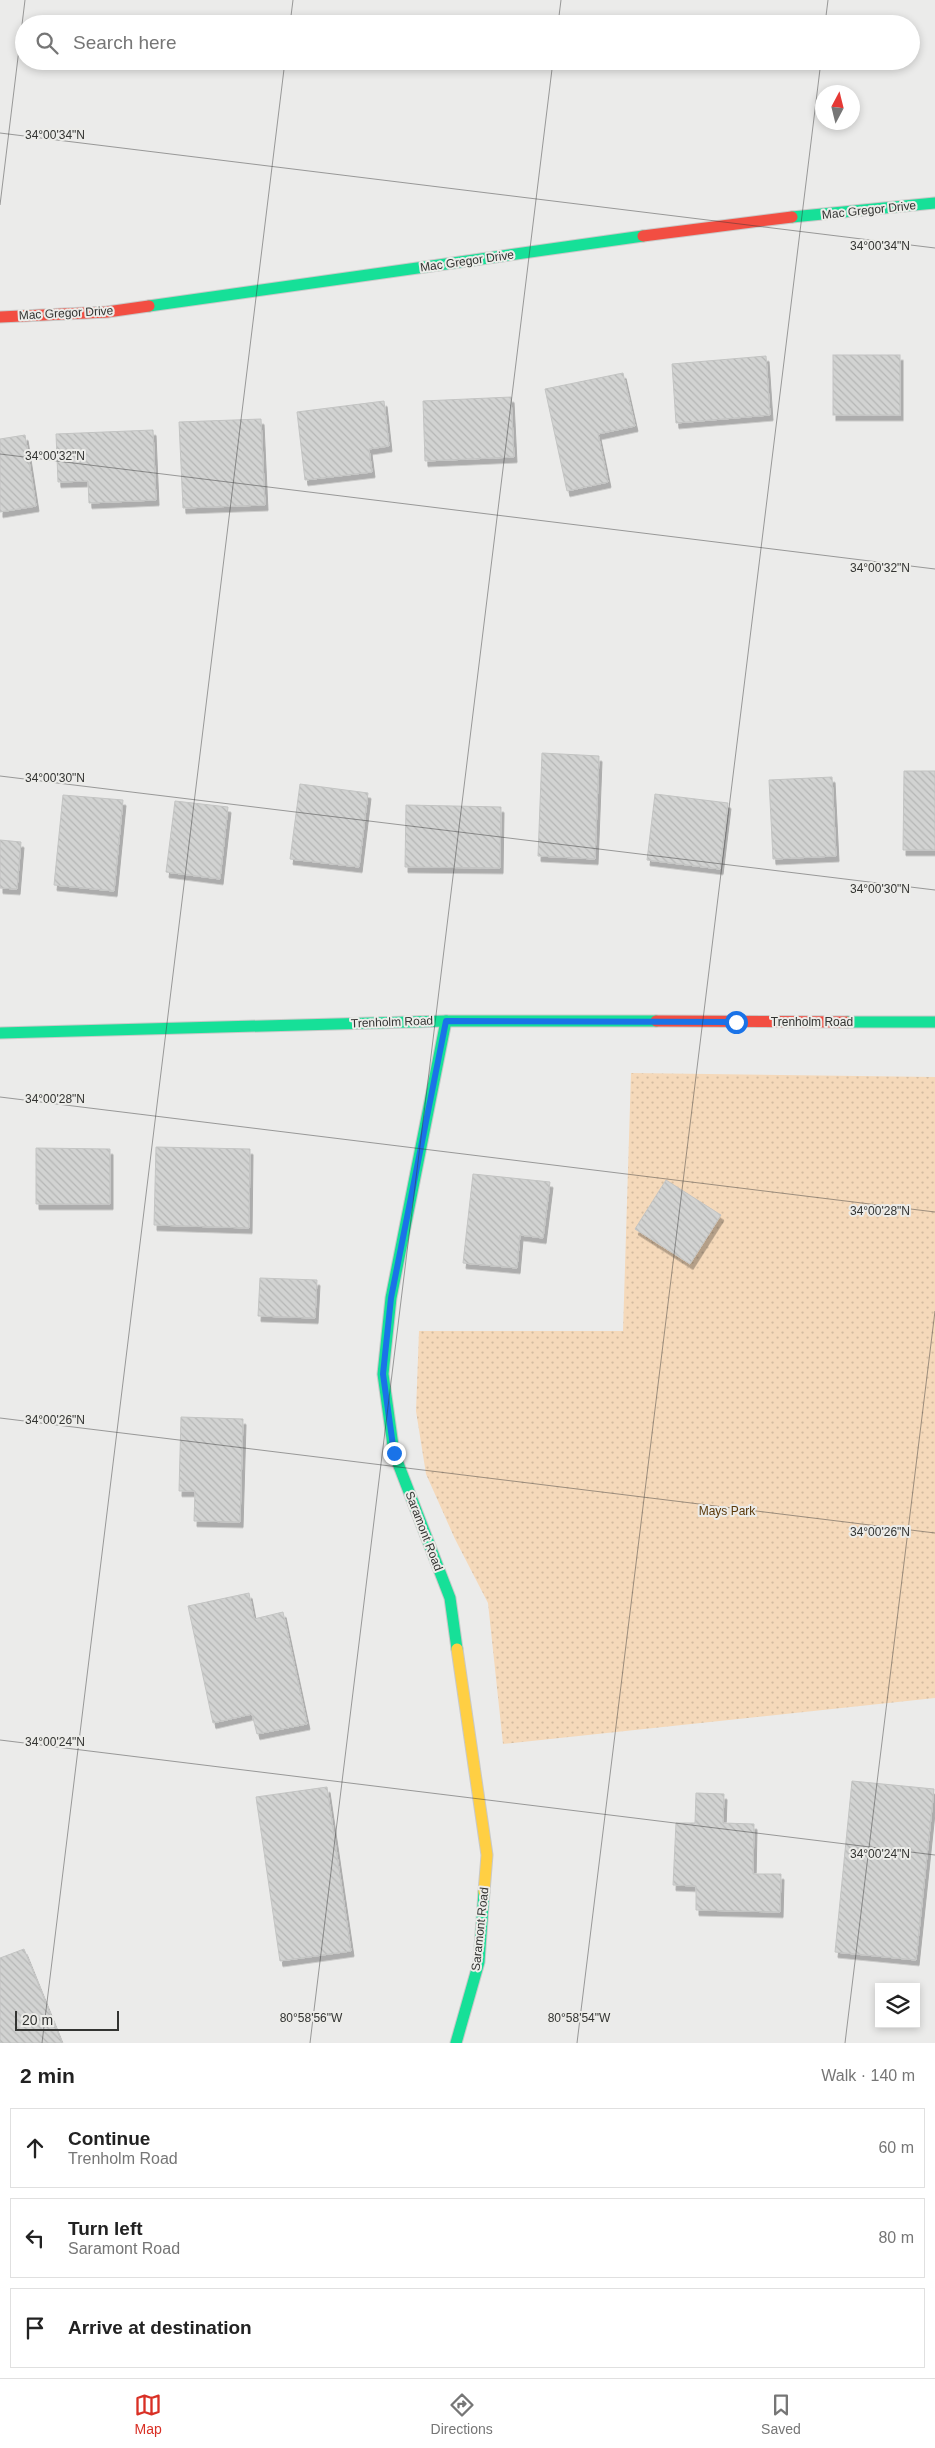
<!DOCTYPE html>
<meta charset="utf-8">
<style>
:root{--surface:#fff;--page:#f2f2f2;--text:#222;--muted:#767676;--line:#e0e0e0;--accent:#d93025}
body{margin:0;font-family:Arial,sans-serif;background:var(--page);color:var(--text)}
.controls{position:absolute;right:15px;bottom:15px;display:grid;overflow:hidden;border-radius:0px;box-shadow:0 2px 8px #0003}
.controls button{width:45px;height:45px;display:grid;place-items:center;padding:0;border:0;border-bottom:1px solid var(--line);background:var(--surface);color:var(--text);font:25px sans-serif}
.compass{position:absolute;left:815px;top:85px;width:45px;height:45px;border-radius:50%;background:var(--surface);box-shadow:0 2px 8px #0003;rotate:7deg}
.scale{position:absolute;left:15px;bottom:12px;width:104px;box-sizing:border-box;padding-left:5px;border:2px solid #333432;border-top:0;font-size:14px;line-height:18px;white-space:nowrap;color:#333432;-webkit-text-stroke:4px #ecece9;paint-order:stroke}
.stop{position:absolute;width:15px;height:15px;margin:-11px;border:4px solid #1a73e8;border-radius:50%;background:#fff}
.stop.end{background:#1a73e8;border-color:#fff;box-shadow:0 1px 5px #0008}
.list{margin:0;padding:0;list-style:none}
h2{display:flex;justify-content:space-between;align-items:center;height:65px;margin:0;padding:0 20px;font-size:21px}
h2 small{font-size:16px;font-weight:400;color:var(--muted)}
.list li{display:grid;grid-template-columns:32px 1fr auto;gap:15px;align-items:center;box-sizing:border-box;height:80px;margin:0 10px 10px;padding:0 10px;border:1px solid var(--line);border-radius:0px}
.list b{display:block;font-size:19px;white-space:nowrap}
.list p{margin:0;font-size:16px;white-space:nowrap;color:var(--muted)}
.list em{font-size:16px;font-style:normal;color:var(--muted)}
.icon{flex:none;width:28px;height:28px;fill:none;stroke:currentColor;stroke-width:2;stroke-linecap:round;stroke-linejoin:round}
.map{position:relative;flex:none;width:935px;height:2043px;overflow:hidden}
.search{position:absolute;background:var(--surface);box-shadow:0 2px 8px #0003;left:15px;right:15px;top:15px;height:55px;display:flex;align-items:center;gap:12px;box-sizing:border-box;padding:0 18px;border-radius:28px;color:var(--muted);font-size:19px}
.sheet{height:335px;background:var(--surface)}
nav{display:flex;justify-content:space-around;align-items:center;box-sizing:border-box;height:70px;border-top:1px solid var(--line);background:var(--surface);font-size:14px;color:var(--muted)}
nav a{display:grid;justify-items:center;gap:2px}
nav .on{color:var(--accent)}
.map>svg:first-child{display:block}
.park{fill:url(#park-dots)}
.building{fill:url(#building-back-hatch);stroke:#c3c4c3;filter:url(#shadow)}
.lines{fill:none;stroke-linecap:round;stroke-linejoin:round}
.fast-casing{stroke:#c9c9c8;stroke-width:13}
.slow-casing{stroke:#c9c9c8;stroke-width:13}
.jam-casing{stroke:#c9c9c8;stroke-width:13}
.fast{stroke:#16e098;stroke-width:11}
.slow{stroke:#ffcf43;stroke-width:11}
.jam{stroke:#f24e42;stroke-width:11}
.route{stroke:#1a73e8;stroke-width:6}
.ticks{fill:none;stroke:#333432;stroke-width:1;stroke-opacity:0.45}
.labels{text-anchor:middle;stroke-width:4;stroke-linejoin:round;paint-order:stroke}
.street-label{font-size:12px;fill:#333432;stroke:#ecece9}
.park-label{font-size:12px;fill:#5a390b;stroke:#ecece9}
.ticks-label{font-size:12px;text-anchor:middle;fill:#333432;stroke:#ecece9;stroke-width:4;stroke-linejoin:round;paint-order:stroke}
</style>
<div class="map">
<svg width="935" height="2043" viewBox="0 0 935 2043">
<defs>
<pattern id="park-dots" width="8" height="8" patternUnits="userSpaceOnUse" patternTransform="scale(1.25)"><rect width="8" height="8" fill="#f5d9ba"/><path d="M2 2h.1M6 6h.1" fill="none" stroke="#d2bba0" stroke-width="1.8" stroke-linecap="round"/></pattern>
<pattern id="building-back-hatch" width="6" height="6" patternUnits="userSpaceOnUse" patternTransform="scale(1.25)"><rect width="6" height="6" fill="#d2d3d2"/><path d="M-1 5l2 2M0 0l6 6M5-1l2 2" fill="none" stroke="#b5b6b5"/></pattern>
<filter id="shadow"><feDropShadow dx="3" dy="5.5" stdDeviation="0" flood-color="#0004"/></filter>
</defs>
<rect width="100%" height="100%" fill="#ebebea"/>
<path class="park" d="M 631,1073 L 935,1077 L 935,1698 L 503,1744 L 488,1603 L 455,1539 L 426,1474 L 416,1411 L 419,1331 L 623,1331 Z"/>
<g class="building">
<rect x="833" y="355" width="67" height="60"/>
<path d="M 766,356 L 770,415 L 676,423 L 672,364 Z"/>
<path d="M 623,373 L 635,426 L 598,434 L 608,482 L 567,491 L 545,389 Z"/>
<path d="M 511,397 L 514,457 L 425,461 L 423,401 Z"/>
<path d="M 384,401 L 389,446 L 369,449 L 372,472 L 305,480 L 297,412 Z"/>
<path d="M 261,419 L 265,505 L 183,508 L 179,422 Z"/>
<path d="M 153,430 L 156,500 L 89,503 L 88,481 L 58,482 L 56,434 Z"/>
<path d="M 25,435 L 36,506 L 0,512 L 0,439 Z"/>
<path d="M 542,753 L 599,756 L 595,859 L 538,856 Z"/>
<path d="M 904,771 L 935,771 L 935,850 L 903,850 Z"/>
<path d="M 832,777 L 836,856 L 773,859 L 769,780 Z"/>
<path d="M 300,784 L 368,793 L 359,867 L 290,859 Z"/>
<path d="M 655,794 L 728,803 L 720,869 L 647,860 Z"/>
<path d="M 63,795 L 123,800 L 114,891 L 54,885 Z"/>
<path d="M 175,801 L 228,807 L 220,879 L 166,872 Z"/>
<path d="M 406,805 L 501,807 L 500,868 L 405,867 Z"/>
<path d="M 0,840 L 21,842 L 17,889 L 0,888 Z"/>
<path d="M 156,1147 L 250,1149 L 249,1228 L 154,1225 Z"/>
<path d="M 36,1148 L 110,1149 L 110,1204 L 36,1204 Z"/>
<path d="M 473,1174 L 550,1182 L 543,1238 L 520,1235 L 517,1268 L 463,1263 Z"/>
<path d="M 666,1180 L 721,1215 L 690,1264 L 635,1229 Z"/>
<path d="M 260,1278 L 317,1280 L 315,1318 L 258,1316 Z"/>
<path d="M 181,1417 L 243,1419 L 240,1522 L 194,1521 L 195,1491 L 179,1491 Z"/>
<path d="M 249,1593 L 254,1619 L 283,1612 L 307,1724 L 257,1734 L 252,1714 L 213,1723 L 188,1606 Z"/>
<path d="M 852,1781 L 934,1789 L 916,1960 L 835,1952 Z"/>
<path d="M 327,1787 L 351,1951 L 280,1961 L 256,1797 Z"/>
<path d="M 696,1793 L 724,1794 L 723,1823 L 754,1824 L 753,1874 L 781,1874 L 780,1912 L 696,1910 L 696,1886 L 673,1885 L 676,1823 L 695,1823 Z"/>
<path d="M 24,1949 L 62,2043 L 0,2043 L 0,1958 Z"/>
</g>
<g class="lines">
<defs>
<g id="fast">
<path d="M 792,217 L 935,203"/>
<path d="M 149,306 L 643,236"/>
<path d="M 446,1021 L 391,1298 L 383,1374 L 394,1453 L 450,1598 L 457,1649"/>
<path d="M 847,1022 L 935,1022"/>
<path d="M 0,1033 L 446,1021 L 656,1021"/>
<path d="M 456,2043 L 479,1962 L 484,1892"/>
</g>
<path id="slow" d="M 457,1649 L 487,1855 L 484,1892"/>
<g id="jam">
<path d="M 643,236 L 792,217"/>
<path d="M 0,317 L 107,312 L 149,306"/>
<path d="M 656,1021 L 847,1022"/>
</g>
</defs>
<use href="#fast" class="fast-casing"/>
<use href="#slow" class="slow-casing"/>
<use href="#jam" class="jam-casing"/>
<use href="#fast" class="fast"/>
<use href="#slow" class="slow"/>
<use href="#jam" class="jam"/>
</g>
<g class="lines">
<path class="route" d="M 394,1453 L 383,1374 L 391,1298 L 446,1021 L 736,1022"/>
</g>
<path class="ticks" d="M 290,24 L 293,0M 558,24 L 561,0M 825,24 L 828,0M 0,133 L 935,248M 0,205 L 25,0M 0,454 L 935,569M 0,776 L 935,890M 0,1097 L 935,1212M 0,1418 L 935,1533M 0,1740 L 935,1855M 42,2043 L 285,61M 310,2043 L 553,61M 577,2043 L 821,61M 845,2043 L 935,1311"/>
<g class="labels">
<g class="street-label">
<text transform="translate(869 210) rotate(-6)" y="4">Mac Gregor Drive</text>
<text transform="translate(467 261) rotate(-8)" y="4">Mac Gregor Drive</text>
<text transform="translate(66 313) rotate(-3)" y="4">Mac Gregor Drive</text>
<text transform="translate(392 1022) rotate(-2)" y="4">Trenholm Road</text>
<text x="812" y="1026">Trenholm Road</text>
<text transform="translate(424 1531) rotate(69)" y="4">Saramont Road</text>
<text transform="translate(480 1929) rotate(-84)" y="4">Saramont Road</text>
</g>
<g class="park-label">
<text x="727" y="1515">Mays Park</text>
</g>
</g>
<g class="ticks-label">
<text x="55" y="139">34°00'34"N</text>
<text x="880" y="250">34°00'34"N</text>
<text x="55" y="460">34°00'32"N</text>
<text x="880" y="572">34°00'32"N</text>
<text x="55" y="782">34°00'30"N</text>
<text x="880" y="893">34°00'30"N</text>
<text x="55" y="1103">34°00'28"N</text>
<text x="880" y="1215">34°00'28"N</text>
<text x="55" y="1424">34°00'26"N</text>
<text x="880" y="1536">34°00'26"N</text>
<text x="55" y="1746">34°00'24"N</text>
<text x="880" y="1858">34°00'24"N</text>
<text x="311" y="2022">80°58'56"W</text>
<text x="579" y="2022">80°58'54"W</text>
</g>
</svg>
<div class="controls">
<button><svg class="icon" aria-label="layers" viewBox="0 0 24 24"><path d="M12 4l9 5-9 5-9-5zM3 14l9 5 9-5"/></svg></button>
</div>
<svg class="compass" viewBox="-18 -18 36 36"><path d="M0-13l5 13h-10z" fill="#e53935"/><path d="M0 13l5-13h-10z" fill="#767676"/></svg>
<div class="scale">20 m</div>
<div class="stop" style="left:736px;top:1022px"></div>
<div class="stop end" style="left:394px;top:1453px"></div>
<div class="search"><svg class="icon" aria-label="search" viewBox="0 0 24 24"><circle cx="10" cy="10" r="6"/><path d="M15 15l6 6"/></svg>Search here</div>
</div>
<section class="sheet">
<h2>2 min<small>Walk · 140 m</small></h2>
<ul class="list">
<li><svg class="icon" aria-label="ahead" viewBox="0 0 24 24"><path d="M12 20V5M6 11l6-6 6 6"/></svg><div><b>Continue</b><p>Trenholm Road</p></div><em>60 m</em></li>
<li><svg class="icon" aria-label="left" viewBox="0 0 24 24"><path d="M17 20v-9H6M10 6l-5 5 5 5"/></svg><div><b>Turn left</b><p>Saramont Road</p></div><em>80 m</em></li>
<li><svg class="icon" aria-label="arrive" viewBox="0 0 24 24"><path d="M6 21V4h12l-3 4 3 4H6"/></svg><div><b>Arrive at destination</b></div></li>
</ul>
</section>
<nav>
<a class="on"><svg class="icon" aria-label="map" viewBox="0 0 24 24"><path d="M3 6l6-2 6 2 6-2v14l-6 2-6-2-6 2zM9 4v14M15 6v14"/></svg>Map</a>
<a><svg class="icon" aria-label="directions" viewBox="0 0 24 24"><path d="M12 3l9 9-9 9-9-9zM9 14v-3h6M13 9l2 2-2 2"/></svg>Directions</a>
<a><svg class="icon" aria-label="saved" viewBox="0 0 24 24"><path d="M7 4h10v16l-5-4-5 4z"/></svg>Saved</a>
</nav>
